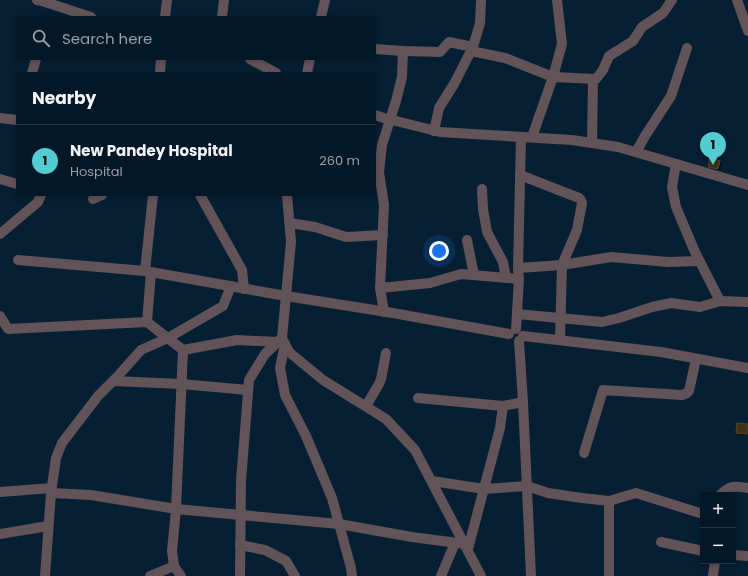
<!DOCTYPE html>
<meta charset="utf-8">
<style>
:root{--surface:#041726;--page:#0d202e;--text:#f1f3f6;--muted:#979fa7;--line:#253643;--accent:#52ccd0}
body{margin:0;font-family:Poppins,sans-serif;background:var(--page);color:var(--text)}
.controls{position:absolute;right:12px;bottom:12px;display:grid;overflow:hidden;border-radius:0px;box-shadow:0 2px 6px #0003}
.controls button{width:36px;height:36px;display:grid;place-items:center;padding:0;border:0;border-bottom:1px solid var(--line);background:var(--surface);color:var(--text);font:20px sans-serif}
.you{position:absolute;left:439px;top:251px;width:14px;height:14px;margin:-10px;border:3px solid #fff;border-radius:50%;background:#1a73e8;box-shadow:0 0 0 6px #1a73e833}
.badge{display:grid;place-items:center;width:26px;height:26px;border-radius:50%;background:var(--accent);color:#111;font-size:13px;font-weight:700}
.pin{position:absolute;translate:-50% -33px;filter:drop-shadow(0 1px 2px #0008)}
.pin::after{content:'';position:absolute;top:21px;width:14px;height:12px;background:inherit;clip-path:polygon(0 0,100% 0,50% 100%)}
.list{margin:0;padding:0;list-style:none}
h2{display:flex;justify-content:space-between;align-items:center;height:52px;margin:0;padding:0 16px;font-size:17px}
h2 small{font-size:13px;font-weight:400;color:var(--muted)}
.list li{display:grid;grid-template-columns:26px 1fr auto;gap:12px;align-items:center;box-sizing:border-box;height:72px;padding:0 16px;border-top:1px solid var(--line)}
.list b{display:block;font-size:15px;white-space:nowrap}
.list p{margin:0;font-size:13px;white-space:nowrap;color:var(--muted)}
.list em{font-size:13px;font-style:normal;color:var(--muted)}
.icon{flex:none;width:22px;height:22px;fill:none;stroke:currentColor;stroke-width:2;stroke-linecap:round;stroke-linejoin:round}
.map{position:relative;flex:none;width:748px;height:576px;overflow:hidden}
.search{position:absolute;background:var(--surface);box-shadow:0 2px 6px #0003;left:16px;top:16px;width:360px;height:44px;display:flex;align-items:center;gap:10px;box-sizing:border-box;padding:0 14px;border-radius:0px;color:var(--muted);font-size:15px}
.panel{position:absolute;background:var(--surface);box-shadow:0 2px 6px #0003;left:16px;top:72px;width:360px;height:124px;border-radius:0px}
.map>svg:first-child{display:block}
.shadow{fill:#0007}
.building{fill:#433217;stroke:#57452a}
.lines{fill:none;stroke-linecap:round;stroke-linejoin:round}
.minor{stroke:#625359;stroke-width:10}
</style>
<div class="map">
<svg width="748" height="576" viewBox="0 0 748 576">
<rect width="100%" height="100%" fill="#061f32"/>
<g class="shadow">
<path d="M 711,159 L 722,163 L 720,170 L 711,167 Z"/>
<path d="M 748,425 L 748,435 L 740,435 L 737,433 Z"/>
</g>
<g class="building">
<path d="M 710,158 L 720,161 L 718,169 L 708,167 Z"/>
<path d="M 737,423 L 748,424 L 748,434 L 736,433 Z"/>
</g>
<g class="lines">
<g class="minor">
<path d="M 37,0 L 42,1 L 91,17"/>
<path d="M 737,0 L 748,31"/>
<path d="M 165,17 L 167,0"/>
<path d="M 222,17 L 224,0"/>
<path d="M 321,17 L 325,0"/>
<path d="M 375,49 L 403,51 L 440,52 L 449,42 L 473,47"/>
<path d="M 471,51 L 505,58 L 553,77 L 596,79 L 603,70 L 609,56 L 633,41 L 642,27 L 663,13 L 672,0"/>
<path d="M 250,59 L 276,73"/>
<path d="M 32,73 L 36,59"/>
<path d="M 160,73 L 161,59"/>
<path d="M 307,73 L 310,59"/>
<path d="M 375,115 L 384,118 L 440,132 L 572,140 L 618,147 L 748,185"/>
<path d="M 0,118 L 17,120"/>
<path d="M 434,131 L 439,108 L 454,84 L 473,47 L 480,23 L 481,0"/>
<path d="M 532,137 L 553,77 L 562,44 L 557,0"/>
<path d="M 592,143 L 593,79"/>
<path d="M 636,152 L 645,136 L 671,96 L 687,48"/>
<path d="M 676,164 L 672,187 L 676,207 L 695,252 L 720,301"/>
<path d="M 520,175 L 579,198 L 581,200 L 582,203 L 577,230 L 562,265 L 560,340"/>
<path d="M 0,179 L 17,184"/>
<path d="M 482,189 L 483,209 L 487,232 L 503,262 L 506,278"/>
<path d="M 153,195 L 145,271 L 286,296 L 393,313 L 509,334"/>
<path d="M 200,195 L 242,270 L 244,289"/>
<path d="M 287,195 L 291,242 L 282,338 L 289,352 L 323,380 L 386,419 L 415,450 L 481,576"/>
<path d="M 93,199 L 102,195"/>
<path d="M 290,223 L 315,227 L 346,237 L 383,235"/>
<path d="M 0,234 L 38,202 L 41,195"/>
<path d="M 467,240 L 474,275"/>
<path d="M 18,260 L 145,271"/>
<path d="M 518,268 L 562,265 L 611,257 L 668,262 L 699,261"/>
<path d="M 380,288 L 430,283 L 461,274 L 519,279"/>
<path d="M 384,312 L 380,288 L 384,205 L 379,172 L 382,145 L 396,101 L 402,77 L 403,51"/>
<path d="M 517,314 L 602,322 L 619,318 L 652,307 L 671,303 L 700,307 L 720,301 L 748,302"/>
<path d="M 0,316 L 8,329 L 147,322 L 183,350 L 176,509 L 172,551 L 174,566 L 181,576"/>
<path d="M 147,322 L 151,272"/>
<path d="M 516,329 L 519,279 L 518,268 L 521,137"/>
<path d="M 523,336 L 661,352 L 748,368"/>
<path d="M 519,341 L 523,402 L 531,576"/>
<path d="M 285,344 L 280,368 L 285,395 L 306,436 L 332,498 L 351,568 L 352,576"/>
<path d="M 183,350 L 237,340 L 278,342"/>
<path d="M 114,381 L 181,384 L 248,390"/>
<path d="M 418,398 L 503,406"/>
<path d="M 366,406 L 379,384 L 381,379 L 386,353"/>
<path d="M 584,453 L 603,390 L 682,395 L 687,393 L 689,391 L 696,359"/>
<path d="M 432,481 L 484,489 L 527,486 L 548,493 L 582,498 L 609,501 L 636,493 L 703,514"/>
<path d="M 0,492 L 52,488"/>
<path d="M 51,493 L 91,495 L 176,509 L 339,524 L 412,537 L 465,544"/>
<path d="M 720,495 C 731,485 733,486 748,488"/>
<path d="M 609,501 L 609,576"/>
<path d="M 0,534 L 48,526"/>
<path d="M 661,542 L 703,551"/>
<path d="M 240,545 L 265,550 L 286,561 L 295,576"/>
<path d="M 468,549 L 500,428 L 503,406 L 523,402"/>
<path d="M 733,555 L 748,556"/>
<path d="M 45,576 L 51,493 L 56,458 L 62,443 L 98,396 L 117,377 L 141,350 L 168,338 L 223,306 L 231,286"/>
<path d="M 150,576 L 174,566"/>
<path d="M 240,576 L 241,481 L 249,380 L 265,354 L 282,338"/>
<path d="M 441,576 L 455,543"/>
<path d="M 713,576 L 715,561"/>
</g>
</g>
</svg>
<div class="controls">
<button>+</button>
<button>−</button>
</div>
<div class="you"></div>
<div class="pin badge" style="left:713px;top:165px">1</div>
<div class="search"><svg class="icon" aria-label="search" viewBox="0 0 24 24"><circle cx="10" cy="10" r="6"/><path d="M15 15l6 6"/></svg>Search here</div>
<section class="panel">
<h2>Nearby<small></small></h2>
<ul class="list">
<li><span class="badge">1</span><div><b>New Pandey Hospital</b><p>Hospital</p></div><em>260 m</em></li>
</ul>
</section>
</div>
